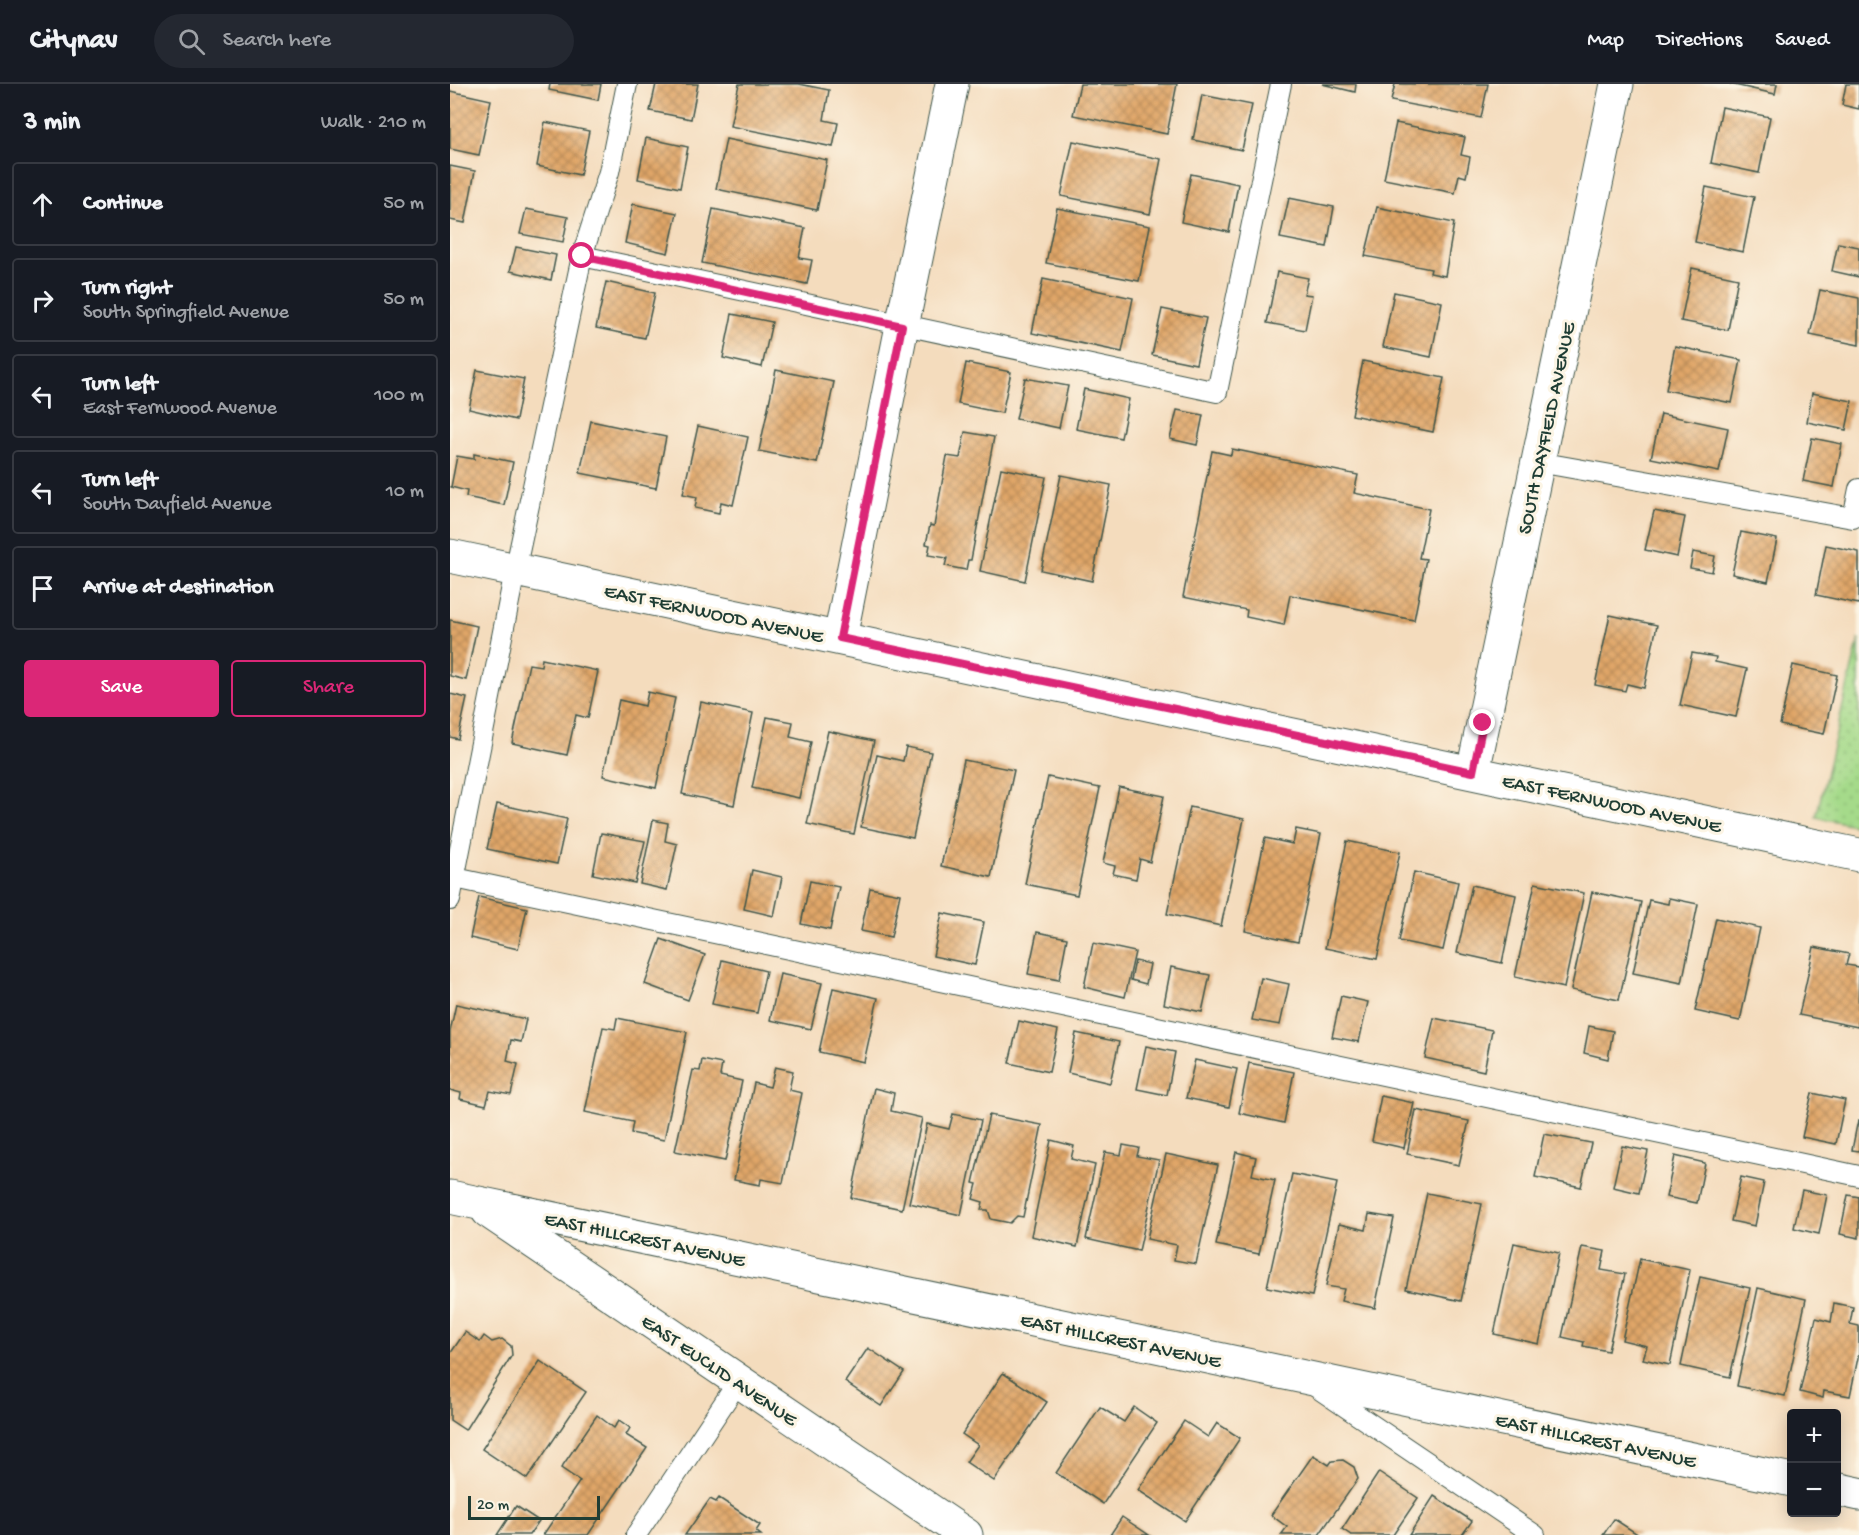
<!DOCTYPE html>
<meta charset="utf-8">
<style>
:root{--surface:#171b24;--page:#242831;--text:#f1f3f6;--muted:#9ea1a6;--line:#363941;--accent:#db2777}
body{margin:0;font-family:"Gochi Hand",sans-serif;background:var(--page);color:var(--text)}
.controls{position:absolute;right:18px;bottom:18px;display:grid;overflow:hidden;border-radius:6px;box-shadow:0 3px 15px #0003}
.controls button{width:54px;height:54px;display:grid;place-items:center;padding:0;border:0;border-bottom:2px solid var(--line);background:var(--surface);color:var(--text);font:30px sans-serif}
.scale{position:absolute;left:18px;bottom:15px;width:132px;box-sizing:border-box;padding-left:6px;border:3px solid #1f3d34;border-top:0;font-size:16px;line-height:21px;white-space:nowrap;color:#1f3d34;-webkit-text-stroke:4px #fcf5e5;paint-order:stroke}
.stop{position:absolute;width:18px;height:18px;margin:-14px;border:4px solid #db2777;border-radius:50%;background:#fff}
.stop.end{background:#db2777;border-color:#fff;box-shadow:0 2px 6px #0008}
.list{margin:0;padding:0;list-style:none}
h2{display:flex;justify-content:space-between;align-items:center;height:78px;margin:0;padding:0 24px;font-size:26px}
h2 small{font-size:20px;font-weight:400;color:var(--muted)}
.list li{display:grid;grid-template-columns:39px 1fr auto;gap:18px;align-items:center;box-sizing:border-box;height:84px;margin:0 12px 12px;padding:0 12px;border:2px solid var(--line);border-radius:6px}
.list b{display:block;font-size:22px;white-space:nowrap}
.list p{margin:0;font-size:20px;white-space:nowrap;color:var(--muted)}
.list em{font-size:20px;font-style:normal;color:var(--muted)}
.actions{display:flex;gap:12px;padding:18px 24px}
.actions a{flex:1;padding:14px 0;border:2px solid var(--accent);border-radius:6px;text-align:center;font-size:21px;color:var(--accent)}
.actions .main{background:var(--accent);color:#fff}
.icon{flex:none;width:33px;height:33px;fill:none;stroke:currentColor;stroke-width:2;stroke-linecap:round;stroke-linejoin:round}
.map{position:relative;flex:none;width:1409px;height:1451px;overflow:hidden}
header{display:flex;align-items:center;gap:36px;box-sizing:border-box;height:84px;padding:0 30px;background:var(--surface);border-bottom:2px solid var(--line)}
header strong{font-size:28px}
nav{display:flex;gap:33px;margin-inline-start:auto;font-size:21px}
.search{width:420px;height:54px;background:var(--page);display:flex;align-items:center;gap:15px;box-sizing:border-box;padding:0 21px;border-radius:33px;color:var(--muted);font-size:22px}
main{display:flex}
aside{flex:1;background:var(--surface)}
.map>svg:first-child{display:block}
.park{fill:url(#park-dots);stroke:#628c5f;stroke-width:1.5}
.building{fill:url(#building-cross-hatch)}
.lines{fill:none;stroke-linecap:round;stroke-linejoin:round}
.service-casing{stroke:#3f5549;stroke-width:22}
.minor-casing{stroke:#3f5549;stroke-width:35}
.service{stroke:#fff;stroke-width:20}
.minor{stroke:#fff;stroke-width:33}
.route{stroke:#db2777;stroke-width:8}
.labels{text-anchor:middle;stroke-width:6;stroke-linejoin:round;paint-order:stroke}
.street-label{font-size:20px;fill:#1f3d34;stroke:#fcf5e5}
</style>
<header>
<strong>Citynav</strong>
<div class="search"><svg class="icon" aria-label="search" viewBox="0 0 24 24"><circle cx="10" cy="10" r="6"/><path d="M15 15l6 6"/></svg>Search here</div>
<nav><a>Map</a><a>Directions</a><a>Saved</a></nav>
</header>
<main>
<aside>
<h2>3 min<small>Walk · 210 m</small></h2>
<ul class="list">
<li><svg class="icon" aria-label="ahead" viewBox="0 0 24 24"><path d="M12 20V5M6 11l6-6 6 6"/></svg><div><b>Continue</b></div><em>50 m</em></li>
<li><svg class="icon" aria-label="right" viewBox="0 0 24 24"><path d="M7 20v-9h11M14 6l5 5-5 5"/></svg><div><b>Turn right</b><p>South Springfield Avenue</p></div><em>50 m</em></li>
<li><svg class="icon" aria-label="left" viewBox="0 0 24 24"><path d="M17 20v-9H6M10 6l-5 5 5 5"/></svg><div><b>Turn left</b><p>East Fernwood Avenue</p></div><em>100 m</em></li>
<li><svg class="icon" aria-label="left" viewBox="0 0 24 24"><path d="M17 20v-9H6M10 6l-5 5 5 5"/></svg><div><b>Turn left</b><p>South Dayfield Avenue</p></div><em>10 m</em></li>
<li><svg class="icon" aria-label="arrive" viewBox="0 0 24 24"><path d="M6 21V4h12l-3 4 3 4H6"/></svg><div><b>Arrive at destination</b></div></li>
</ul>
<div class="actions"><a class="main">Save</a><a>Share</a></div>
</aside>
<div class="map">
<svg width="1409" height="1451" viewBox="0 0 1409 1451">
<defs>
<pattern id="park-dots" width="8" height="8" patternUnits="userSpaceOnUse" patternTransform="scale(1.5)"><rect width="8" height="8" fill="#a5da8a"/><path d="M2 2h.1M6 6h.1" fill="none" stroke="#8ebc78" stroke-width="1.8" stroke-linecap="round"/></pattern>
<pattern id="building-cross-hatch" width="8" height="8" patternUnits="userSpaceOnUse" patternTransform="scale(1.5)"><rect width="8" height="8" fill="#e0a668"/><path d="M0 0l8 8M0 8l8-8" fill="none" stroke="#b58856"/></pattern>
</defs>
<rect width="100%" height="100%" fill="#fcf5e5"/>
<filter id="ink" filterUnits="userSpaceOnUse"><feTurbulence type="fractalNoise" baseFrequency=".0167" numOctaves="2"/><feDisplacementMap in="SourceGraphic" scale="12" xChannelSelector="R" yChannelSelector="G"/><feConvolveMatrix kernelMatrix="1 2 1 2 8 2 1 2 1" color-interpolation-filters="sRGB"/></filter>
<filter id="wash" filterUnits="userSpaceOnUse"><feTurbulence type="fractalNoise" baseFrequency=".008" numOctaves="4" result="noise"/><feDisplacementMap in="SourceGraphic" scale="24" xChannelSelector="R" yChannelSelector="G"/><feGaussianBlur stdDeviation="1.35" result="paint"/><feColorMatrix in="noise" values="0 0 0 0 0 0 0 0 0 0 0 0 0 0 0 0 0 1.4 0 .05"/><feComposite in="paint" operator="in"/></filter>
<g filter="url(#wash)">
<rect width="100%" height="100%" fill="#f4dcbd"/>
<path class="park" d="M 1409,555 L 1409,742 L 1366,733 Z"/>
<g id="blocks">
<g class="building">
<path d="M 100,0 L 151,0 L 148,16 L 99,6 Z"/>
<path d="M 206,0 L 248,0 L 241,35 L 200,27 Z"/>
<path d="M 289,0 L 349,0 L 379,6 L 374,36 L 388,39 L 383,63 L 280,42 Z"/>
<path d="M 630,0 L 727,0 L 717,50 L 623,31 Z"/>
<path d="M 872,0 L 906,0 L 905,8 Z"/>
<path d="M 945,0 L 1038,0 L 1031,34 L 941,17 Z"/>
<path d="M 1280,0 L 1327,0 L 1325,10 Z"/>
<path d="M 1396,0 L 1409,0 L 1409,25 L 1392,21 Z"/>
<path d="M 0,7 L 41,16 L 29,71 L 0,65 Z"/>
<path d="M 752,11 L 802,21 L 792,66 L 743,56 Z"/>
<path d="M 1272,23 L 1320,33 L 1309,89 L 1261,79 Z"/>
<path d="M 95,38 L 139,47 L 130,91 L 87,82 Z"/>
<path d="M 946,39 L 1015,53 L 1011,71 L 1020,73 L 1016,93 L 1009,91 L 1005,109 L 934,95 Z"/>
<path d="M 196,54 L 238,63 L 230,104 L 188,95 Z"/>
<path d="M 276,55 L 377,76 L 367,126 L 266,105 Z"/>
<path d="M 623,57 L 711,75 L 700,130 L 611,112 Z"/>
<path d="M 0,82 L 25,87 L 15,139 L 0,136 Z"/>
<path d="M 741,90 L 788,100 L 779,148 L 731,138 Z"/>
<path d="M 1256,103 L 1304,113 L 1293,168 L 1245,158 Z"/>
<path d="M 839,114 L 884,123 L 877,163 L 830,154 Z"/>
<path d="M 183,120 L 227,129 L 218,169 L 175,159 Z"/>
<path d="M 927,123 L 1004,139 L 995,192 L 980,189 L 981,185 L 915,172 Z"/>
<path d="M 607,124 L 700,142 L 689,197 L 596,179 Z"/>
<path d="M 76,125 L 118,133 L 113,158 L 70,150 Z"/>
<path d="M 263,125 L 355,144 L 349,174 L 362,176 L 357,200 L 252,179 Z"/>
<path d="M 1388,159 L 1409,163 L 1409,193 L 1382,187 Z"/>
<path d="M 66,163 L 106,171 L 101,196 L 60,187 Z"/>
<path d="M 1242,184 L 1288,194 L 1278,246 L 1231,237 Z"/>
<path d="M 827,188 L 858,194 L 854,210 L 862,211 L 855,246 L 817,239 Z"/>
<path d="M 593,195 L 683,214 L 672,268 L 582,249 Z"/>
<path d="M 156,198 L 205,209 L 195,254 L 146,244 Z"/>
<path d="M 1370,206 L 1409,214 L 1409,261 L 1360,251 Z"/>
<path d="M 944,208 L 992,218 L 981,273 L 933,263 Z"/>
<path d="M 712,225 L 756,234 L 746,280 L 702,271 Z"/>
<path d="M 282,230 L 322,238 L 312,283 L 273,274 Z"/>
<path d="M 1225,262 L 1291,276 L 1282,319 L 1216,306 Z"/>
<path d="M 913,277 L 994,294 L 983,348 L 902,331 Z"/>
<path d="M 516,279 L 561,288 L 552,329 L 508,320 Z"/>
<path d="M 27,286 L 74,295 L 66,336 L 19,325 Z"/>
<path d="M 326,286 L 384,298 L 367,379 L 309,367 Z"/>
<path d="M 575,294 L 618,302 L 609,344 L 566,335 Z"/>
<path d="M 634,305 L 679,315 L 671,354 L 626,345 Z"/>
<path d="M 1362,309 L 1402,317 L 1396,346 L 1357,338 Z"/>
<path d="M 727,326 L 753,331 L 747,361 L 720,355 Z"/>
<path d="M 1211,330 L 1278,344 L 1269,388 L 1201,374 Z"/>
<path d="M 141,337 L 216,353 L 206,404 L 130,389 Z"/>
<path d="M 248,342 L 298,353 L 283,421 L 271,418 L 269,429 L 245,424 L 247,413 L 233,410 Z"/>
<path d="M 515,348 L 544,353 L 521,476 L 518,476 L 516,486 L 495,482 L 497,474 L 478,471 L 480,461 L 476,460 L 480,441 L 484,442 L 497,372 L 510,374 Z"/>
<path d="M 1362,354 L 1392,360 L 1384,403 L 1353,397 Z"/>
<path d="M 782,365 L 908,391 L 904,409 L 979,425 L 969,474 L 976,475 L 964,536 L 840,511 L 834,541 L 796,533 L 797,526 L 733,513 L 762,367 L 781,371 Z"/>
<path d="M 24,370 L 63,378 L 54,421 L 16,413 L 17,407 L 1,403 L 7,372 L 24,375 Z"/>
<path d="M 551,384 L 596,393 L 575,497 L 530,487 Z"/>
<path d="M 611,391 L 661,401 L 642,497 L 591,486 Z"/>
<path d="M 1204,427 L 1235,433 L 1227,473 L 1195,466 Z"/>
<path d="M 1291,448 L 1327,455 L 1318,498 L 1282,490 Z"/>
<path d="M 1376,461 L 1409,468 L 1409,520 L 1366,511 Z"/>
<path d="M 1243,468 L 1265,472 L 1262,488 L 1240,484 Z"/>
<path d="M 1160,531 L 1207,541 L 1194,604 L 1177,600 L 1175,607 L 1145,601 Z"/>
<path d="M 0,536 L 27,542 L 16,596 L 0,592 Z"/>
<path d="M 1242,569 L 1266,573 L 1265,578 L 1297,585 L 1286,633 L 1230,621 Z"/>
<path d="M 92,575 L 148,587 L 138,634 L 126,631 L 117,671 L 62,659 L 79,580 L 91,582 Z"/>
<path d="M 1343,581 L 1387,591 L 1374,650 L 1330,641 Z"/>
<path d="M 198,608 L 225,614 L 206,704 L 153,692 L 169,616 L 195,622 Z"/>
<path d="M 0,610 L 17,614 L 8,655 L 0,653 Z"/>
<path d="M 251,618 L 303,629 L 284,721 L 232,710 Z"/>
<path d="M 317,633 L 343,638 L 340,653 L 361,658 L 349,714 L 302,704 Z"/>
<path d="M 378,647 L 424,657 L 404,750 L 357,740 Z"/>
<path d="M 456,663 L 481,668 L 463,754 L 411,743 L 427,671 L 453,677 Z"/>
<path d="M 514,676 L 564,686 L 541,793 L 491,782 Z"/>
<path d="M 598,693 L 650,704 L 627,811 L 575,800 Z"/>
<path d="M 669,703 L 714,712 L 700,778 L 690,775 L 686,795 L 663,790 L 665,782 L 653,779 Z"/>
<path d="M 47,720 L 117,735 L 107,780 L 37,765 Z"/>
<path d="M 740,723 L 794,735 L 771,842 L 717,830 Z"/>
<path d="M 203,736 L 218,739 L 215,757 L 227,760 L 217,806 L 190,800 Z"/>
<path d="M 846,745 L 871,750 L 848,858 L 795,847 L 815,754 L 843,760 Z"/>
<path d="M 151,749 L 195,757 L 185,799 L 143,790 Z"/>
<path d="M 897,757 L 950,768 L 927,875 L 875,864 Z"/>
<path d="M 302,786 L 332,793 L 324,832 L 294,825 Z"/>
<path d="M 964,788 L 1008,798 L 993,866 L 949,857 Z"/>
<path d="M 360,797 L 389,803 L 380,846 L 351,840 Z"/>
<path d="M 1085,799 L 1134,809 L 1114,904 L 1065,893 Z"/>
<path d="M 1022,801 L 1066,811 L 1052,879 L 1007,869 Z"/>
<path d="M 420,804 L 450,810 L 441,853 L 411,847 Z"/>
<path d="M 1142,808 L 1191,818 L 1169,916 L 1121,906 Z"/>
<path d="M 29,813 L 77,824 L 68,865 L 20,854 Z"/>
<path d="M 1219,814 L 1248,820 L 1232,899 L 1183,889 L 1199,816 L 1218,820 Z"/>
<path d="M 492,829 L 534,838 L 525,881 L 483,872 Z"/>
<path d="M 1266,834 L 1310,844 L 1290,937 L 1245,927 Z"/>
<path d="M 587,848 L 617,854 L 609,896 L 578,890 Z"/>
<path d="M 211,855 L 255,871 L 238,916 L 195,900 Z"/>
<path d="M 643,859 L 685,868 L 675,913 L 634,903 Z"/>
<path d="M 1364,863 L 1399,870 L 1396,881 L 1409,883 L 1408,943 L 1349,931 Z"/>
<path d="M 272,876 L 316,887 L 307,929 L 262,920 Z"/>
<path d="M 685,877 L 700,880 L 696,900 L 681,896 Z"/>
<path d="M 721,883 L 760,891 L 752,928 L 714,920 Z"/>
<path d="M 330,890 L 372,899 L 361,945 L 320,936 Z"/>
<path d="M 811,894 L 839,900 L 830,941 L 802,936 Z"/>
<path d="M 383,904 L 428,914 L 414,978 L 369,968 Z"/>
<path d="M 891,912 L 918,918 L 909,958 L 882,953 Z"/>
<path d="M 6,920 L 76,935 L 71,958 L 61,956 L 57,977 L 68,980 L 61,1011 L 40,1007 L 36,1021 L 10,1015 L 11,1009 L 0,1006 L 0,948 Z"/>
<path d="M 167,934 L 237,948 L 214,1056 L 181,1049 L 183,1038 L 135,1028 L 153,943 L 165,945 Z"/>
<path d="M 984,934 L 1042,946 L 1034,987 L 975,974 Z"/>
<path d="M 569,937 L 608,946 L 599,988 L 559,979 Z"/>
<path d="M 1139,942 L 1163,947 L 1158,975 L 1134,969 Z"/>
<path d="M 626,949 L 669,958 L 660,999 L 618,989 Z"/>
<path d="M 696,962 L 725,968 L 717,1011 L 687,1005 Z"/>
<path d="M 252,976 L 272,980 L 270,992 L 292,997 L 275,1077 L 225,1067 L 243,986 L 250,987 Z"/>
<path d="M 745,976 L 787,985 L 779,1023 L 736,1014 Z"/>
<path d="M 799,979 L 844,988 L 834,1039 L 789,1029 Z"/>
<path d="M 325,983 L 343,987 L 339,1006 L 352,1009 L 333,1099 L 311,1095 L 310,1101 L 284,1096 L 304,999 L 320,1003 Z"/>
<path d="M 424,1004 L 444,1009 L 441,1027 L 472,1034 L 452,1125 L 401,1114 Z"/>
<path d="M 1362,1009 L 1395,1016 L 1386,1060 L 1352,1053 Z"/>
<path d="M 931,1012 L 964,1019 L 954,1064 L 922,1057 Z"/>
<path d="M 966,1026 L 1019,1037 L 1009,1081 L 957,1070 Z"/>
<path d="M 503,1030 L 531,1036 L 511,1131 L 459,1119 L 477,1040 L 499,1045 Z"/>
<path d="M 539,1031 L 592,1041 L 573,1133 L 567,1132 L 560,1139 L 541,1135 L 538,1126 L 531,1126 L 533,1118 L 523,1115 L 527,1100 L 523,1099 Z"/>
<path d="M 1408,1036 L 1409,1036 L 1409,1067 L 1402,1066 Z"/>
<path d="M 1094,1050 L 1141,1059 L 1131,1103 L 1085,1093 Z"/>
<path d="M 601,1056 L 624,1062 L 621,1075 L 645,1081 L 627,1163 L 581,1152 Z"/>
<path d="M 673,1061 L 689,1064 L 687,1072 L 709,1076 L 689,1167 L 636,1155 L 655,1068 L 671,1071 Z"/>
<path d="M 1172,1062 L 1198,1067 L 1189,1109 L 1163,1103 Z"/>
<path d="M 786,1068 L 806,1073 L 802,1091 L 825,1096 L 809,1170 L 766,1161 Z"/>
<path d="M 716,1070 L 768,1081 L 746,1180 L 724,1176 L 727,1161 L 697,1155 Z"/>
<path d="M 1225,1072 L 1255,1079 L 1247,1119 L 1216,1113 Z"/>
<path d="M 842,1090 L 887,1099 L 862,1212 L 817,1203 Z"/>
<path d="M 1291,1093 L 1314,1098 L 1305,1142 L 1281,1137 Z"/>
<path d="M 1352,1106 L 1377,1111 L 1369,1150 L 1344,1144 Z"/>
<path d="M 977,1109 L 1032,1120 L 1011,1217 L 956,1205 Z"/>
<path d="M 1398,1111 L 1409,1113 L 1409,1154 L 1390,1150 Z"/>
<path d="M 919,1130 L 944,1134 L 925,1224 L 891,1217 L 894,1205 L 876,1202 L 889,1140 L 916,1146 Z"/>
<path d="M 1064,1159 L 1109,1169 L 1089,1260 L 1044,1250 Z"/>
<path d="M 1132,1163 L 1155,1167 L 1151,1186 L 1175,1190 L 1158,1267 L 1133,1262 L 1134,1258 L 1112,1253 Z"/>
<path d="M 1190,1175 L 1240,1186 L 1220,1281 L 1193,1275 L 1197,1262 L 1172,1256 Z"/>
<path d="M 1250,1193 L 1300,1204 L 1280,1293 L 1231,1282 Z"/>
<path d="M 1308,1204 L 1356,1215 L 1335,1312 L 1287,1302 Z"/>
<path d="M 1384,1219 L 1403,1223 L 1400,1240 L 1409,1242 L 1409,1269 L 1400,1312 L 1374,1307 L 1373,1314 L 1350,1308 L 1366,1234 L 1381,1238 Z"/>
<path d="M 15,1248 L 30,1258 L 34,1252 L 42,1258 L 52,1255 L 61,1262 L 62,1271 L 15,1346 L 0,1336 L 0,1270 Z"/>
<path d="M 418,1264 L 454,1288 L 431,1322 L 395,1298 Z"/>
<path d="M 90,1277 L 136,1308 L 77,1395 L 32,1365 Z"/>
<path d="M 553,1289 L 597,1318 L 544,1397 L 516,1378 L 528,1361 L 512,1350 Z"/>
<path d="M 650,1323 L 674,1338 L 684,1323 L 707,1339 L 653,1420 L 606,1389 Z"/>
<path d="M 147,1331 L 164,1344 L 169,1336 L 180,1344 L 176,1351 L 197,1364 L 138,1451 L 93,1451 L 130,1397 L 111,1384 Z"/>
<path d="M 734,1337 L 758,1353 L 767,1339 L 790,1354 L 735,1437 L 688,1406 Z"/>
<path d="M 863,1371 L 879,1381 L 882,1377 L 893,1376 L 904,1383 L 908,1395 L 869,1451 L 831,1451 L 837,1443 L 821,1431 Z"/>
<path d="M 929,1388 L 968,1414 L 943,1451 L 901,1451 L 892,1445 Z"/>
<path d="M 984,1412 L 1022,1437 L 1012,1451 L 959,1451 Z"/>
<path d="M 269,1414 L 310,1441 L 306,1447 L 311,1451 L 235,1451 L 260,1415 L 266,1418 Z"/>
<path d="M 66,1422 L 89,1437 L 79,1451 L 47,1451 Z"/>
<path d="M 672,1433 L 699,1451 L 660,1451 Z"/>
<path d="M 1164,1435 L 1189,1451 L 1153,1451 Z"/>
</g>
</g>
</g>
<g filter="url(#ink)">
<use href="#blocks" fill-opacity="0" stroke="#3f5549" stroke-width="1.5"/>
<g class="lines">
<defs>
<g id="service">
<path d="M 132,172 L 767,308 L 831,0"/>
<path d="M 1088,378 L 1403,434 L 1409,405"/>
<path d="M 5,794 L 1409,1092"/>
<path d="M 0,816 L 65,487 L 132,172 L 159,88 L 177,0"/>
<path d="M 866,1303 L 1085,1451"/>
<path d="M 186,1451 L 288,1298"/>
</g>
<g id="minor">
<path d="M 0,472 L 1409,771"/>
<path d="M 390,554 L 452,242 L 502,0"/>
<path d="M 1023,688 L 1167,0"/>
<path d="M 0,1113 L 1342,1396"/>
<path d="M 38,1127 L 516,1451"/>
<path d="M 1386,1405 L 1409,1410"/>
</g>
</defs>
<use href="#service" class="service-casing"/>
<use href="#minor" class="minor-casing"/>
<use href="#service" class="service"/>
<use href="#minor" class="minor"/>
</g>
</g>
<g class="lines" filter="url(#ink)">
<path class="route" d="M 132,172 L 452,242 L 390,554 L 1023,688 L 1033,639"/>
</g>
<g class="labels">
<g class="street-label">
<text transform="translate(1095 344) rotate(-78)" y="7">SOUTH DAYFIELD AVENUE</text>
<text transform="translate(264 528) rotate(12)" y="7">EAST FERNWOOD AVENUE</text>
<text transform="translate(1162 718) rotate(12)" y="7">EAST FERNWOOD AVENUE</text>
<text transform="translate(195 1154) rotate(12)" y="7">EAST HILLCREST AVENUE</text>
<text transform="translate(671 1255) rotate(12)" y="7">EAST HILLCREST AVENUE</text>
<text transform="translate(270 1285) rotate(34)" y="7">EAST EUCLID AVENUE</text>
<text transform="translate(1146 1355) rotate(12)" y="7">EAST HILLCREST AVENUE</text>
</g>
</g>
</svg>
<div class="controls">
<button>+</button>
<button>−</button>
</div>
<div class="scale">20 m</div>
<div class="stop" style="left:132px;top:172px"></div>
<div class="stop end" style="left:1033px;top:639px"></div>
</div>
</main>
